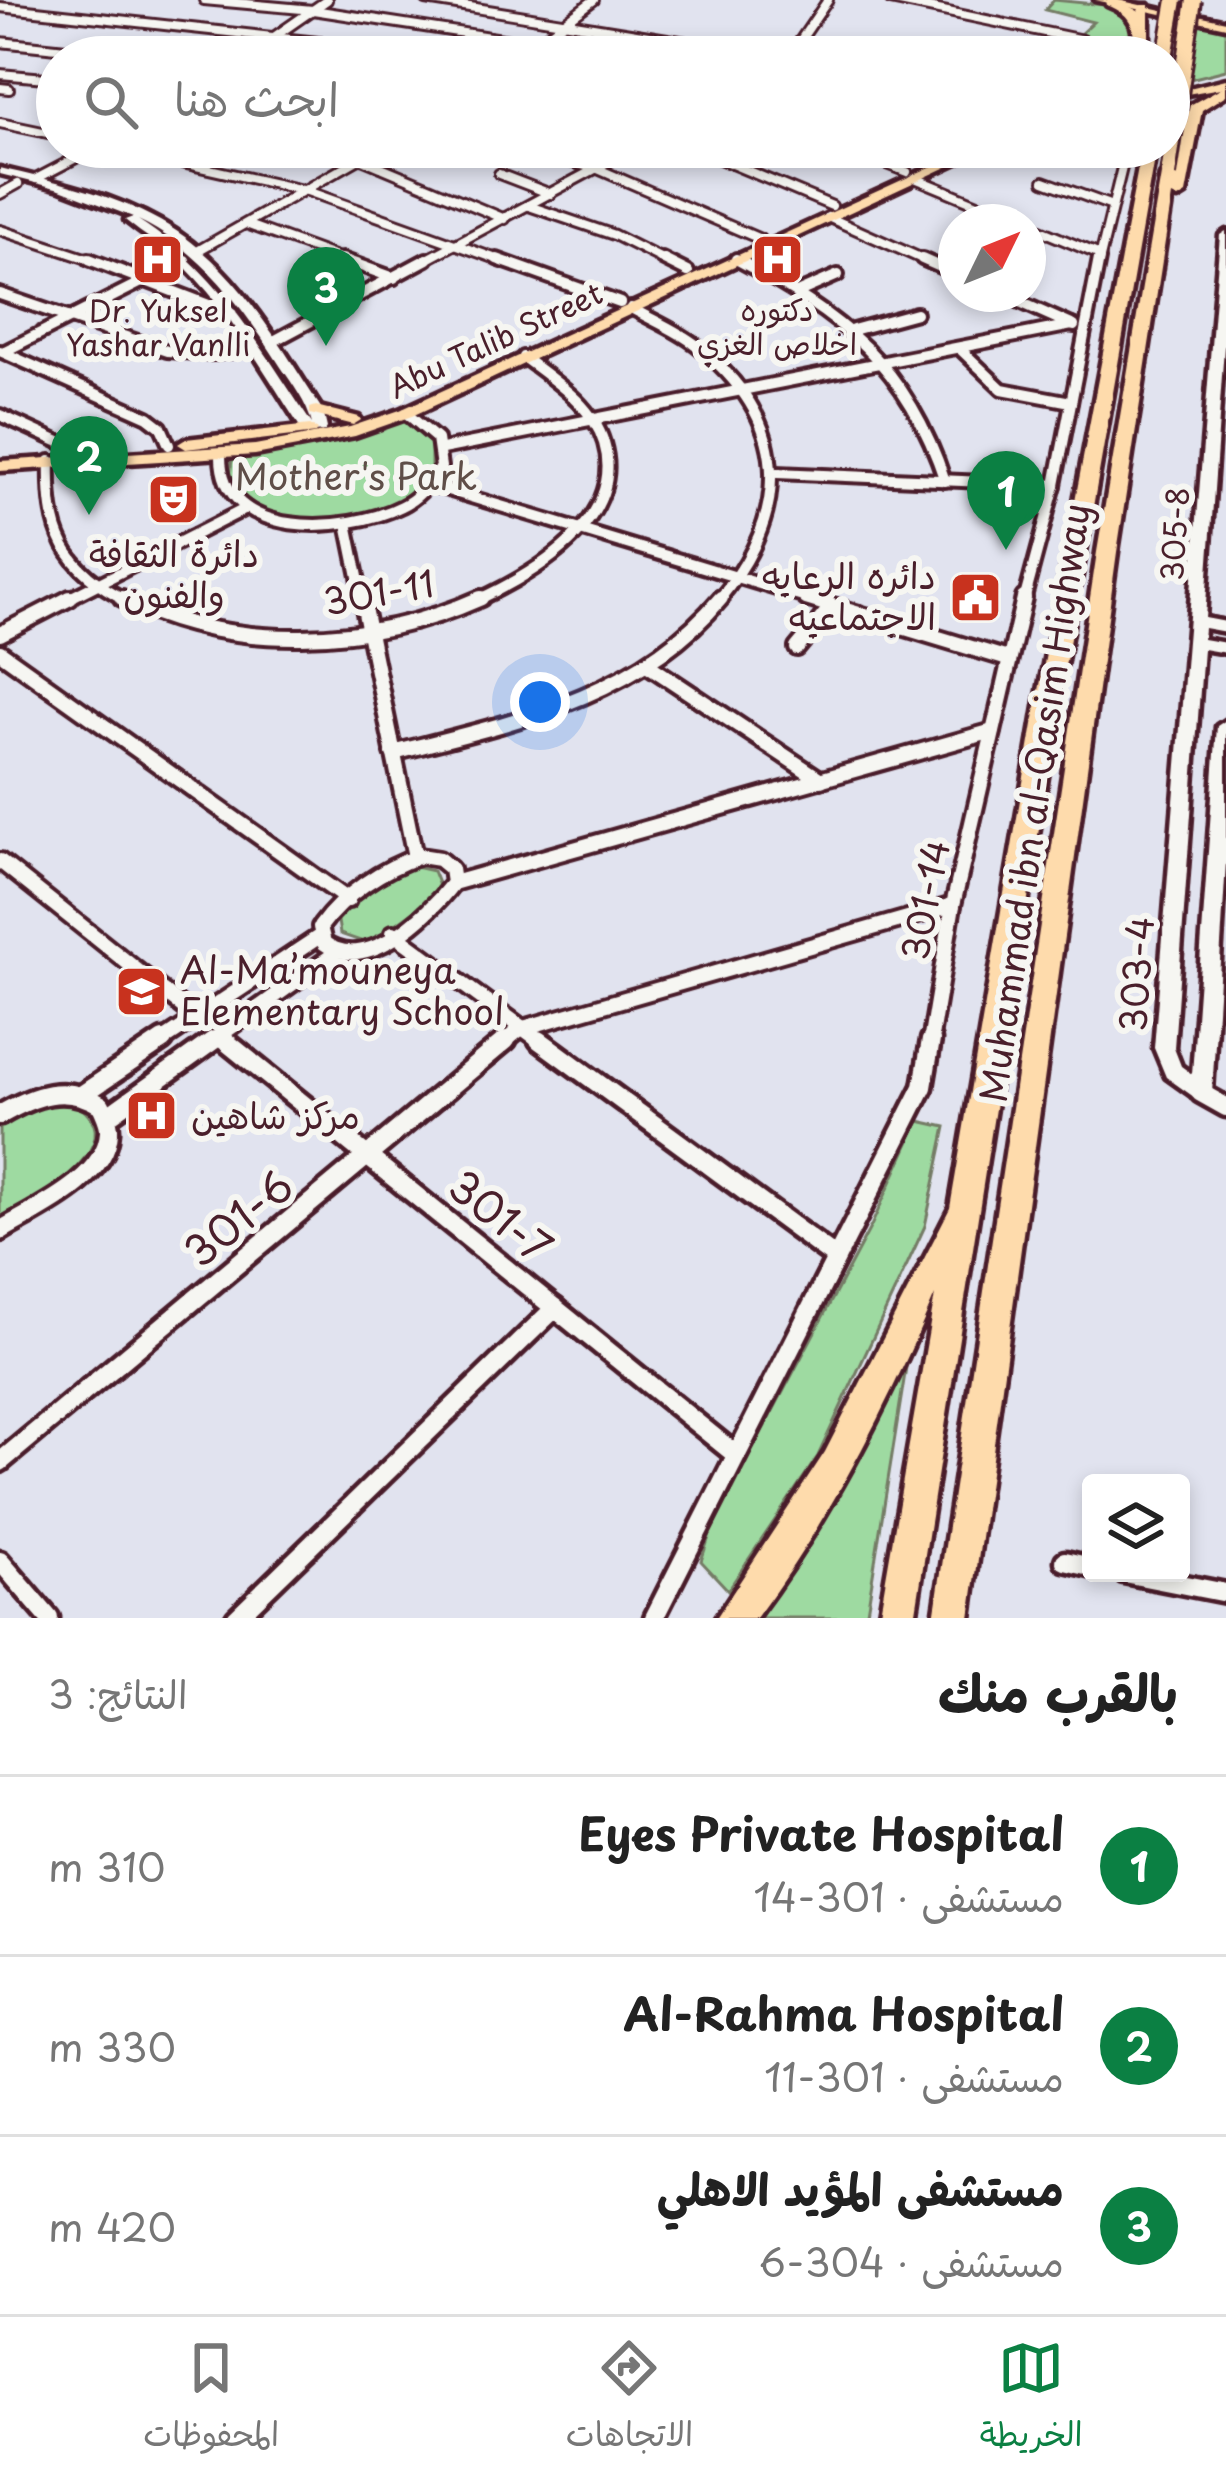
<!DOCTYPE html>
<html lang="ar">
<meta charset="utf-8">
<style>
:root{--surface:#fff;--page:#f2f2f2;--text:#222;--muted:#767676;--line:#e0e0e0;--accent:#0b8043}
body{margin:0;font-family:"Playpen Sans","Playpen Sans Arabic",sans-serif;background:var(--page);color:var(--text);direction:rtl}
.controls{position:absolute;right:36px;bottom:36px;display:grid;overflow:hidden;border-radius:12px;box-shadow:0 6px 18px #0003}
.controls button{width:108px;height:108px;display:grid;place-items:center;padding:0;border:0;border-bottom:3px solid var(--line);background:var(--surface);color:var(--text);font:60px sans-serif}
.compass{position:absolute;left:938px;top:204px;width:108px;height:108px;border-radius:50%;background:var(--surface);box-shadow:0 6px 18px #0003;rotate:47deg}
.you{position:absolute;left:540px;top:702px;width:42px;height:42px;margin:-30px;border:9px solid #fff;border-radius:50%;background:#1a73e8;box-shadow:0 0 0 18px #1a73e833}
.badge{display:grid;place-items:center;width:78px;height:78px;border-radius:50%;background:var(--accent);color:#fff;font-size:39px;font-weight:700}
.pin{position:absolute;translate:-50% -99px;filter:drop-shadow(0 3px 6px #0008)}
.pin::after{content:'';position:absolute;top:63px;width:42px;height:36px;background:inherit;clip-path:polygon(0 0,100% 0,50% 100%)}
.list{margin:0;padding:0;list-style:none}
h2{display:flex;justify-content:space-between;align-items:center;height:156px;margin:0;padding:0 48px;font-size:51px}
h2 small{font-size:39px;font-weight:400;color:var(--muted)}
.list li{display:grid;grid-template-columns:78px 1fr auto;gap:36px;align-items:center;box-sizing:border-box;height:180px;padding:0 48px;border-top:3px solid var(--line)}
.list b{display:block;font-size:45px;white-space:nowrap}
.list p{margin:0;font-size:39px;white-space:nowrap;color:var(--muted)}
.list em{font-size:39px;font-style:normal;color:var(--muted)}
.icon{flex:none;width:66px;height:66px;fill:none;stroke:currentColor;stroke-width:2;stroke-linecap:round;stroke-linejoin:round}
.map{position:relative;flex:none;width:1226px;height:1618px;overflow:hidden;direction:ltr}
.search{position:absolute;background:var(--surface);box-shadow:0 6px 18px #0003;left:36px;right:36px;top:36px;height:132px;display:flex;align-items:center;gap:30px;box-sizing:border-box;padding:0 42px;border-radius:66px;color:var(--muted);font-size:45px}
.sheet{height:696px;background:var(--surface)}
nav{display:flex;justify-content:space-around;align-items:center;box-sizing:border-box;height:168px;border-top:3px solid var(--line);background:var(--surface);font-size:33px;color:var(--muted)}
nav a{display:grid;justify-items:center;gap:6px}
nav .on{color:var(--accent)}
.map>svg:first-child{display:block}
.green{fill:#9edaa1;stroke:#747c66;stroke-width:3}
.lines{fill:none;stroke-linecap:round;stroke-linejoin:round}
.primary-tunnel{stroke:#c3bcc8;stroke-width:12;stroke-dasharray:12 6;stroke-linecap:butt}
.street-far3-casing{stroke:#4a1f2b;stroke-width:14}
.street-far2-casing{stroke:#4a1f2b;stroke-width:18}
.street-far1-casing{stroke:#4a1f2b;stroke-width:22}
.street-casing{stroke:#4a1f2b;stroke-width:27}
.secondary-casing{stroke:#4a1f2b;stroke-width:9}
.primary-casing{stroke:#4a1f2b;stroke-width:9}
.highway-casing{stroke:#4a1f2b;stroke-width:9}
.street-far3{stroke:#f6f6f2;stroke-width:8}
.street-far2{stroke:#f6f6f2;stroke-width:10}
.street-far1{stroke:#f6f6f2;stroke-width:14}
.street{stroke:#f6f6f2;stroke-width:18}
.secondary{fill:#f6f6f2;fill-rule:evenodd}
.primary{fill:#fedbac;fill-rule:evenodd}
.highway{fill:#fedbac;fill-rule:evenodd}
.highway-bridge-casing{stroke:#4a1f2b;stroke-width:20;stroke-linecap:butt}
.highway-bridge{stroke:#fedbac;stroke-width:14}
.labels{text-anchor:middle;stroke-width:12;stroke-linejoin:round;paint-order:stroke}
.far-poi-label{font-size:30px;fill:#4a1f2b;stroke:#f6f6f2}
.far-street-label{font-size:30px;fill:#4a1f2b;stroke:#f6f6f2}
.park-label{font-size:36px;fill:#5f4e48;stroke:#f6f6f2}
.poi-label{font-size:36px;fill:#4a1f2b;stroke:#f6f6f2;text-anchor:start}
.street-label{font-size:36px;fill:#4a1f2b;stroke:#f6f6f2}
.near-street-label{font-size:42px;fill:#4a1f2b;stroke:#f6f6f2}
</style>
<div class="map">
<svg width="1226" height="1618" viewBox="0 0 1226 1618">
<rect width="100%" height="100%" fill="#e1e3ef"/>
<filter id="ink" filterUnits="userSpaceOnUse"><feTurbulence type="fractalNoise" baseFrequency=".00833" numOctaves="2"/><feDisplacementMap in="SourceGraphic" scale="24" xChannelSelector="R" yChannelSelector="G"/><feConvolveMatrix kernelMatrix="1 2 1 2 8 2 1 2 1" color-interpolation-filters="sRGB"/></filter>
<g filter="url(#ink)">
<g class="green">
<path d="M 1054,0 L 1115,6 L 1134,21 L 1136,57 L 1085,57 L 1096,40 L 1078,36 L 1093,22 L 1045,10 Z"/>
<path d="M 1199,21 L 1226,26 L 1226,70 L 1190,79 Z"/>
<path d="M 404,417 L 431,443 L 431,472 C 391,528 266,547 230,477 L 232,458 L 325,445 Z"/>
<path d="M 406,865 L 433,871 L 441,891 L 369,944 L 340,934 L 337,915 Z"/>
<path d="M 47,1102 C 64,1102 79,1102 90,1117 C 118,1155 27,1205 0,1221 L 0,1126 Z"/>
<path d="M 919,1121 L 946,1127 L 925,1226 L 818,1456 L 728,1590 L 701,1561 L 714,1522 L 871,1226 Z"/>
<path d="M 907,1361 L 866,1618 L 752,1618 C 810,1535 863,1453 907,1361 Z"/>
</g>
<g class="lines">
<path class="primary-tunnel" d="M 1137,0 L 1155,3"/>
<defs>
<g id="street-far3">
<path d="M 204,0 L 313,10 L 621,57"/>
<path d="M 426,0 L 779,57"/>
<path d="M 890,0 L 1083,40 L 1086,43 L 1077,57"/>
<path d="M 0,7 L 455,57"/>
<path d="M 0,42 L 142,57"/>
<path d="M 245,57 L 327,0"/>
<path d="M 518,57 L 594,0"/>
<path d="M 789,57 L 828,0"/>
<path d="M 0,74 L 57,79"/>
<path d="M 0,88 L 9,89"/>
<path d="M 0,123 L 57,135"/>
<path d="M 111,147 L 307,191 L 505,262"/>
<path d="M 290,147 L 362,159 L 505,219"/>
<path d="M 510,147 L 598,169 L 760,239"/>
<path d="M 691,147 L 832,206"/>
<path d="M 843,147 L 907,172"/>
<path d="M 935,147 L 950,153"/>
<path d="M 499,174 L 551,194"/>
<path d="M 915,178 L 1021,222"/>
<path d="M 36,179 L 97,147"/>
<path d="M 1044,181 L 1112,206"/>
<path d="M 0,194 L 18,184"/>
<path d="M 529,206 L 614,235 L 668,262"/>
<path d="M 828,217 L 929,262"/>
<path d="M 246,224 L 350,262"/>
<path d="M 1028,225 L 1100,255"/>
<path d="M 0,230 L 97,262"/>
<path d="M 199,250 L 380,147"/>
<path d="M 736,259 L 741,262"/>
<path d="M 422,262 L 636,147"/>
<path d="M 1099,262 L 1127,147"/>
</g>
<g id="street-far2">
<path d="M 89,259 L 232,314"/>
<path d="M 342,259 L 394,278"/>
<path d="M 497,259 L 620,303"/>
<path d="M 662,259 L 688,272"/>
<path d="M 736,259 C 841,315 907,364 945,481"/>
<path d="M 922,259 L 956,274"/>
<path d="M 799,292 L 838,275"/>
<path d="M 0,294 L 167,351 L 213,354 L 255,349"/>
<path d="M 1002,294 L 1074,326"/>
<path d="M 631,308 C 652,320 677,330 696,345 C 791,419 793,511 718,601"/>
<path d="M 853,330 L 916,313"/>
<path d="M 272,342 L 427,259"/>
<path d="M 959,348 L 1002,389 L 1071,402"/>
<path d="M 0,351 L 148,417 L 161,427 L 169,445"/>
<path d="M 3,352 L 185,260"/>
<path d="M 0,415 L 79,451"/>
<path d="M 442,449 L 1072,325"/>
<path d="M 221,455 C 220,541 347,534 402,506 C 419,498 431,483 441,467 L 437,439 L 406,413"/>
<path d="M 50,461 C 48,532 62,568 128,601"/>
<path d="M 777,473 L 1055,485"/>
<path d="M 431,485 L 816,601"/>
<path d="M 347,523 L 363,601"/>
<path d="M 64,601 L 247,508"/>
<path d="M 475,601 C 532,575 627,521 604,443 C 593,405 553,380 523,357"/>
<path d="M 1024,601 L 1055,485 L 1099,259"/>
</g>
<g id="street-far1">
<path d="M 122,598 C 230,653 372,647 481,598"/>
<path d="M 362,598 L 415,857"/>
<path d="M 806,598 L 1008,659"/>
<path d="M 0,634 L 70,598"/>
<path d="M 797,648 L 832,606"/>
<path d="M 0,652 L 348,900"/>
<path d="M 648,665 L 821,780"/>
<path d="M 393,753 C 511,723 639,697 721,598"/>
<path d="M 420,856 L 439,859 L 451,869 L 453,883 C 428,916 365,975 324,943 L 320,927 C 343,895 383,868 420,856 Z"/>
<path d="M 0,861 L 197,1018"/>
<path d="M 453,883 L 993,731"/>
<path d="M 393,933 L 543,1043"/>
<path d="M 219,1036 L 228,1043"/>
<path d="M 159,1043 L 320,936"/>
<path d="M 209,1043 L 337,952"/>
<path d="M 503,1043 L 520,1029 L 953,905"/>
<path d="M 930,1043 L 953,905 L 1024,598"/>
</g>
<g id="street">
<path d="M 224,1040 L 735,1454"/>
<path d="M 539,1040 L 836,1258"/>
<path d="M 1201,1093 L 1226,1107"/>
<path d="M 83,1094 L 163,1040"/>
<path d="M 0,1115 C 34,1095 65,1083 101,1105 C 104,1113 110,1123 109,1132 C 106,1180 34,1210 0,1231"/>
<path d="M 108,1116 L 214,1040"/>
<path d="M 0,1462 L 506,1040"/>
<path d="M 0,1561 L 49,1618"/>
<path d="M 1065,1561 L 1091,1567"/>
<path d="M 1124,1573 L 1226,1593"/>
<path d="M 236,1618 L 555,1308"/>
<path d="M 654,1618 L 923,1087 L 931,1040"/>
</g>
<g id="secondary">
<path d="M 0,168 C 54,181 110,193 160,221 C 234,262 278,342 323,411 L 327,428 L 325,431 L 304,433 C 266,376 233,314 184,266 C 166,248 144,236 125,220 L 133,217 L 60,189 L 0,174 ZM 138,220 C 202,250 244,309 281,367 C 293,385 307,403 312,424 C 261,348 218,270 138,220 Z"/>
<path d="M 1226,231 L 1226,318 L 1205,618 L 1226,622 L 1226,632 L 1204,628 L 1203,639 L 1226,643 L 1226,653 L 1203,649 L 1174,1048 L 1181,1066 L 1192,1074 L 1217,726 L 1226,720 L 1226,862 L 1212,1093 L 1208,1099 L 1201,1102 L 1166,1077 L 1154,1048 L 1220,235 Z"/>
</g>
<g id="primary">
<path d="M 1095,0 L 1118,0 L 1171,12 L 1166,15 Z"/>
<path d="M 1198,15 L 1226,21 L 1226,27 L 1194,20 L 1194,16 Z"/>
<path d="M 1226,79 L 1226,87 L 1187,94 L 1181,90 Z"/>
<path d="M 974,147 L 990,147 L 412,416 L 355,436 L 255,455 L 0,471 L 0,461 L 255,445 L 350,427 L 400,410 Z"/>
<path d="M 316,406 L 359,417 L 361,420 L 353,425 L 310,414 L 310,408 Z"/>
<path d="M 310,425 L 318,430 L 316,433 L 186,449 L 178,444 L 186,439 Z"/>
</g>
<g id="highway">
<path d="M 1106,0 L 1117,0 L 1138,11 L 1141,5 L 1149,5 L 1149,57 L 1135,57 C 1134,28 1135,16 1107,5 Z"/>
<path d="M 1226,85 L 1226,95 L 1202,110 L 1186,194 L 1178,199 L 1172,196 L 1117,552 L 970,1618 L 934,1618 L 1097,552 L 1161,175 L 1168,171 L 1175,174 L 1190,105 Z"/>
<path d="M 1142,147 L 1156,147 L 1059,701 L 915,1618 L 879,1618 L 935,1295 C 886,1409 830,1519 756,1618 L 716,1618 L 825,1452 L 950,1208 L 1037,701 Z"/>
</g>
</defs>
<use href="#street-far3" class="street-far3-casing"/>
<use href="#street-far2" class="street-far2-casing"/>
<use href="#street-far1" class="street-far1-casing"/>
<use href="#street" class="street-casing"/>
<use href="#secondary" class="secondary-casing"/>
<use href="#primary" class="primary-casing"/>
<use href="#highway" class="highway-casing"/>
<use href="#street-far3" class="street-far3"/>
<use href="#street-far2" class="street-far2"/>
<use href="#street-far1" class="street-far1"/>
<use href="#street" class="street"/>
<use href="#secondary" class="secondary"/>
<use href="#primary" class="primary"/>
<use href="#highway" class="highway"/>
<defs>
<g id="highway-bridge">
<path d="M 1165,57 L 1175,0"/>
<path d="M 1168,175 L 1194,0"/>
</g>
</defs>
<use href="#highway-bridge" class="highway-bridge-casing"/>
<use href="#highway-bridge" class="highway-bridge"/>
</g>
</g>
<defs>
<symbol id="hospital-square" viewBox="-11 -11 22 22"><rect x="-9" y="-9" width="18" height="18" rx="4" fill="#c8321e" stroke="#f6f6f2"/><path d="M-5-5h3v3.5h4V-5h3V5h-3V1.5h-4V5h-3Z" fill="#fff"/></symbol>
<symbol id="theatre-square" viewBox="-11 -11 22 22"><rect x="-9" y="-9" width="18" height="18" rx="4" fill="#c8321e" stroke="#f6f6f2"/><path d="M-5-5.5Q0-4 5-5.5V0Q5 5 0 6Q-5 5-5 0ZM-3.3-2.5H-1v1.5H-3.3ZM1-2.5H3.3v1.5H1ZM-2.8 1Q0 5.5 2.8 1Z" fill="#fff"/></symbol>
<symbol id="civic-square" viewBox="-11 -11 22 22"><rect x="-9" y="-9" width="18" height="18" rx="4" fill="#c8321e" stroke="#f6f6f2"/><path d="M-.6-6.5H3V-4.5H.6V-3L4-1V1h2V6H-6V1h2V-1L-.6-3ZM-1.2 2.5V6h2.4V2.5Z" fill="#fff"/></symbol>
<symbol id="school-square" viewBox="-11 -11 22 22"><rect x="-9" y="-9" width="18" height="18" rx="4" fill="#c8321e" stroke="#f6f6f2"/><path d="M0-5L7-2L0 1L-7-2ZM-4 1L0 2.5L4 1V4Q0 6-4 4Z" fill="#fff"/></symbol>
</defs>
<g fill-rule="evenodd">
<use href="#hospital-square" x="748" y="230" width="59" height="59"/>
<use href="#hospital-square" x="128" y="230" width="59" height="59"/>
<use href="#theatre-square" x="144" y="470" width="59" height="59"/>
<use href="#civic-square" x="946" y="568" width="59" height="59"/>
<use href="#school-square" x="112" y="962" width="59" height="59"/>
<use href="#hospital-square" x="122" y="1086" width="59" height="59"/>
</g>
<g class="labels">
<g class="far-poi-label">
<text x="777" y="321">دكتوره<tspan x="777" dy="34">اخلاص الغزي</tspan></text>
<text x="158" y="322">Dr. Yuksel<tspan x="158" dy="34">Yashar Vanlli</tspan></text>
</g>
<g class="far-street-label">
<text transform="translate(496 341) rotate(-25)" y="10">Abu Talib Street</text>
<text transform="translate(1176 534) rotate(-86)" y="10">305-8</text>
</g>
<g class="park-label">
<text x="356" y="490">Mother's Park</text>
</g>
<g class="poi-label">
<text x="174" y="567" text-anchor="middle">دائرة الثقافة<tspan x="174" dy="41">والفنون</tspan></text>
<text x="936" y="589" text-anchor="end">دائره الرعايه<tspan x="936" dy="41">الاجتماعيه</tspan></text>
<text x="180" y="984">Al-Ma’mouneya<tspan x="180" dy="41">Elementary School</tspan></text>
<text x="191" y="1129">مركز شاهين</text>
</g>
<g class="street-label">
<text transform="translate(379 593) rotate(-10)" y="13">301-11</text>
<text transform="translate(1035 803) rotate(-82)" y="13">Muhammad ibn al-Qasim Highway</text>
<text transform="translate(926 900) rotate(-79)" y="13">301-14</text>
<text transform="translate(1137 974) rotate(-86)" y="13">303-4</text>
</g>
<g class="near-street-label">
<text transform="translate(500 1217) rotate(39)" y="15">301-7</text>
<text transform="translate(239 1219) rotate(-39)" y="15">301-6</text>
</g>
</g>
</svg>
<div class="controls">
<button><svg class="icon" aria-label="layers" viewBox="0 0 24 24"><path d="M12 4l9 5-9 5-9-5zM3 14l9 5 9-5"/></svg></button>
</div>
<svg class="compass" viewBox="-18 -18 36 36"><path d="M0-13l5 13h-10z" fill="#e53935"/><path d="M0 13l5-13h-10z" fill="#767676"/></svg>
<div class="you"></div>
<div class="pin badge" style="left:1006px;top:550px">1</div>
<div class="pin badge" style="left:89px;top:515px">2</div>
<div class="pin badge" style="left:326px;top:346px">3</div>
<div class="search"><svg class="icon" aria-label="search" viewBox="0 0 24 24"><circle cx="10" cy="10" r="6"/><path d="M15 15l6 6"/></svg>ابحث هنا</div>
</div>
<section class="sheet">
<h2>بالقرب منك<small>النتائج: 3</small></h2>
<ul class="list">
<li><span class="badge">1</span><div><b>Eyes Private Hospital</b><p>مستشفى · 301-14</p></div><em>310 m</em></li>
<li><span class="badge">2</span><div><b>Al-Rahma Hospital</b><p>مستشفى · 301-11</p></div><em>330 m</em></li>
<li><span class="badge">3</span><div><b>مستشفى المؤيد الاهلي</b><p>مستشفى · 304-6</p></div><em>420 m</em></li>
</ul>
</section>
<nav>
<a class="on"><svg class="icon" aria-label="map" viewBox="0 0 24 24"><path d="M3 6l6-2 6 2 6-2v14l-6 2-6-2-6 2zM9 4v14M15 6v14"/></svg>الخريطة</a>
<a><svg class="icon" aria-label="directions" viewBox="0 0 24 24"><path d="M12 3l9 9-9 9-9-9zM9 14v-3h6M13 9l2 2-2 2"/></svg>الاتجاهات</a>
<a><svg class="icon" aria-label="saved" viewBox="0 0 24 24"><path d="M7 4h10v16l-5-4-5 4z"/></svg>المحفوظات</a>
</nav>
